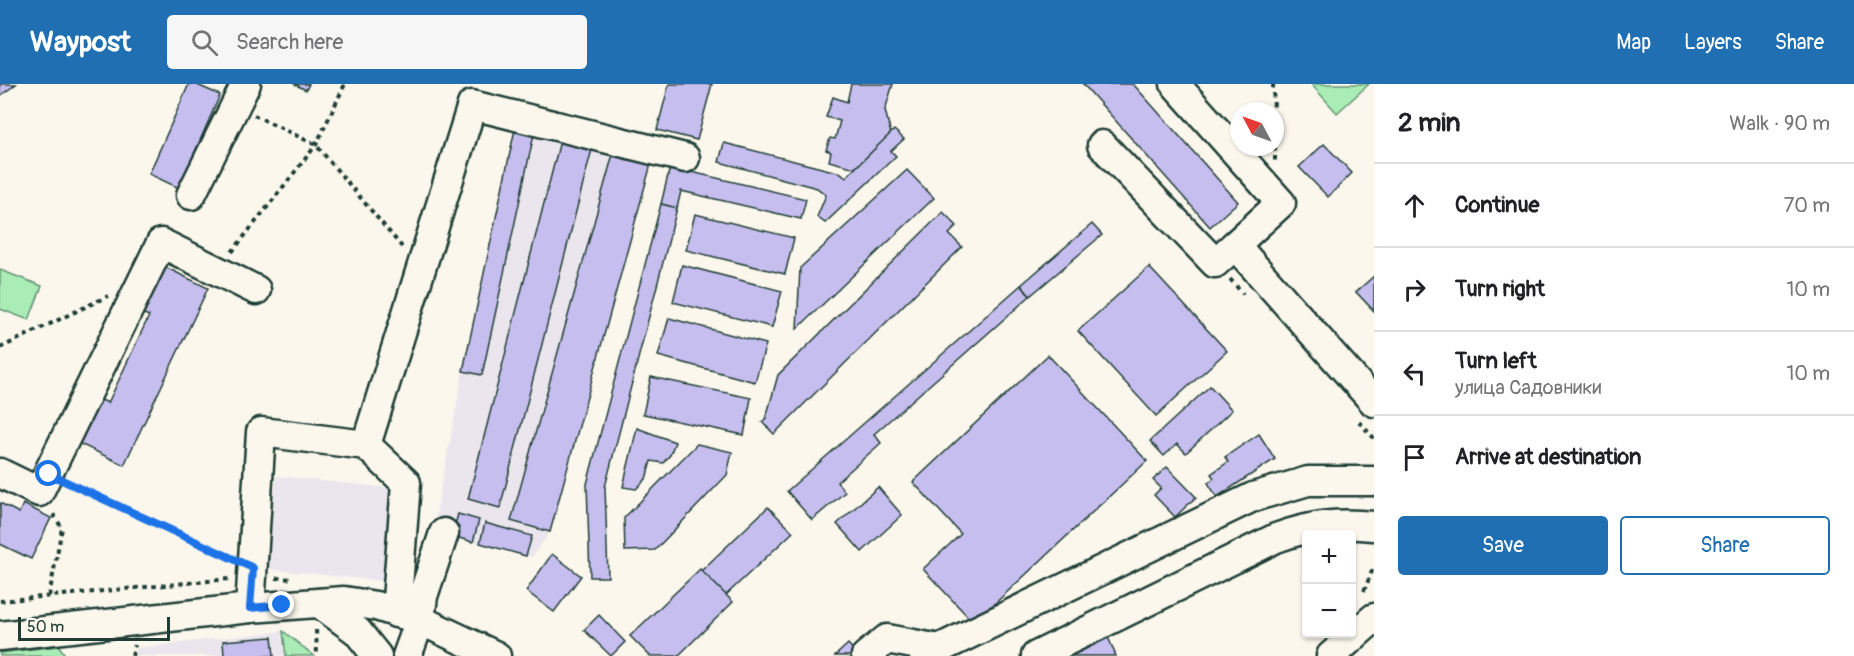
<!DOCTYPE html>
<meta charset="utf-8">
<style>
:root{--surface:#fff;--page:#f6f6f6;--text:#202124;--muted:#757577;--line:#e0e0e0;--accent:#1f6fb2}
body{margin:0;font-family:Pangolin,sans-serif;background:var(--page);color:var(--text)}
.controls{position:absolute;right:18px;bottom:18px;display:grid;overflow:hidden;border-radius:6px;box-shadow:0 2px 4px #0004}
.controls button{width:54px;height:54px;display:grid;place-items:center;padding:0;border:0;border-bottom:2px solid var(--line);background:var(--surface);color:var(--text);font:30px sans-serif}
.compass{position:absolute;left:1230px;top:18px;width:54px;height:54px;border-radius:50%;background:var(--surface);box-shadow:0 2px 4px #0004;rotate:311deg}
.scale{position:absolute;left:18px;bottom:15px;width:152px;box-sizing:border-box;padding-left:6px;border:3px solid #1f3d34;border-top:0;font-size:16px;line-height:21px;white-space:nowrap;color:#1f3d34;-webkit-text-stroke:4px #fbf7ec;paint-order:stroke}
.stop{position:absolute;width:18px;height:18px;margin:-14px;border:4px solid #1a73e8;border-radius:50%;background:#fff}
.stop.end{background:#1a73e8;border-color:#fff;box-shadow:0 2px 6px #0008}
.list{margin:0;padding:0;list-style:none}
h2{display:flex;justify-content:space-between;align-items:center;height:78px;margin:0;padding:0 24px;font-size:26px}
h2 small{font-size:20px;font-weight:400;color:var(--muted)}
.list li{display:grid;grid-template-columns:39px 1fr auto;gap:18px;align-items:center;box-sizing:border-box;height:84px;padding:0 24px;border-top:2px solid var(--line)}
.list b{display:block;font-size:22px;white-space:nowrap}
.list p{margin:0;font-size:20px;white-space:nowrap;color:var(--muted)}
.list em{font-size:20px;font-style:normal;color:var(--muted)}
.actions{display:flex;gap:12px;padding:18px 24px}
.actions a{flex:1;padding:14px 0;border:2px solid var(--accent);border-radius:6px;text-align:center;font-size:21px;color:var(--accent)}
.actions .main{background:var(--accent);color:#fff}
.icon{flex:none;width:33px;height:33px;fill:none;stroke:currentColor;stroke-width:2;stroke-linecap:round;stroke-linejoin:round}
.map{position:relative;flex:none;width:1374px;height:572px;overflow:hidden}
header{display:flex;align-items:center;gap:36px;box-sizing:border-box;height:84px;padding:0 30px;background:var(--accent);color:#fff}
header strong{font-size:28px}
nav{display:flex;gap:33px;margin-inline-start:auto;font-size:21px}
.search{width:420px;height:54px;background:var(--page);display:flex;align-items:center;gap:15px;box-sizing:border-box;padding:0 21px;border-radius:6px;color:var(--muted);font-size:22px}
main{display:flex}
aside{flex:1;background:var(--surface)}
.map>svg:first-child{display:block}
.built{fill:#ebe6ed}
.green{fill:#aaecb6;stroke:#649475;stroke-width:1.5}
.building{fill:#c7bef0;stroke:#1f3d34;stroke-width:1.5}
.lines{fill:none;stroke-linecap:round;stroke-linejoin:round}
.minor-casing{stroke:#1f3d34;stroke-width:33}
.path{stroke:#1f3d34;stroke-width:4;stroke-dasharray:4.5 4.5;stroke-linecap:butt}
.minor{stroke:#fbf7ec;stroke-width:28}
.route{stroke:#1a73e8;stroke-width:8}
</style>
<header>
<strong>Waypost</strong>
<div class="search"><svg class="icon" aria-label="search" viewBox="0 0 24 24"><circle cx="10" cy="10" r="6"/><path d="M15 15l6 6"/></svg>Search here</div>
<nav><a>Map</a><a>Layers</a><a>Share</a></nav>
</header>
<main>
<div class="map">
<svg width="1374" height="572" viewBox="0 0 1374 572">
<rect width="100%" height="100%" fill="#fbf7ec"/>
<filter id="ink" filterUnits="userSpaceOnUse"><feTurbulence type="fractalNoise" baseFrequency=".0167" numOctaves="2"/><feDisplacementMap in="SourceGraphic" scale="12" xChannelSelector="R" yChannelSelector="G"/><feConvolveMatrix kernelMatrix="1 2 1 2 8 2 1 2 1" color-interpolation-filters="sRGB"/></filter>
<g filter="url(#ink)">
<g class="built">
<path d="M 515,45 L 651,80 L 550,448 L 532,473 L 433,446 L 463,287 Z"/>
<path d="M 276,392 L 400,405 L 391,498 L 267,485 Z"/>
<path d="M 283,547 L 286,572 L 135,572 L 137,564 Z"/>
</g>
<g class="green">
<path d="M 1311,0 L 1369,0 L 1337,29 Z"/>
<path d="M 0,186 L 42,202 L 29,236 L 0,225 Z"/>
<path d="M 283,547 L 314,572 L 286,572 Z"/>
<path d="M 59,562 L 66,572 L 0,572 L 0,569 Z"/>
</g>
<g class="building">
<path d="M 0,0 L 16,0 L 0,12 Z"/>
<path d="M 189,0 L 195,0 L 220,11 L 179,104 L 149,90 Z"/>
<path d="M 294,0 L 309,0 L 306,6 Z"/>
<path d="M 669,0 L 712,0 L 697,56 L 657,46 Z"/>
<path d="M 851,0 L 893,0 L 885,26 L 891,50 L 855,84 L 829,77 L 831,68 L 826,66 L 830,54 L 835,55 L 840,37 L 826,33 L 833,13 L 847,18 Z"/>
<path d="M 1083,0 L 1133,0 L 1238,118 L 1210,143 Z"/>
<path d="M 515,45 L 534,50 L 482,291 L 463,287 Z"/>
<path d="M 894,46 L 904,55 L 891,67 L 896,72 L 825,139 L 817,133 L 826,111 L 817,104 L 719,78 L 724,59 L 841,89 L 846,93 Z"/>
<path d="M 560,57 L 592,65 L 500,424 L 468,415 Z"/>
<path d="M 1324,60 L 1352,89 L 1328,113 L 1299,83 Z"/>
<path d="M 613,70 L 651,80 L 550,448 L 511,437 Z"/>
<path d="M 670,83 L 806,115 L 801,135 L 681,107 L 677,124 L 661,120 Z"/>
<path d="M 907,86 L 934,114 L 797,245 L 800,184 Z"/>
<path d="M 661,120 L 677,124 L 605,403 L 608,493 L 590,493 L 587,400 Z"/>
<path d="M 943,128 L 957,142 L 949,150 L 962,163 L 774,350 L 762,338 L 766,334 L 778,291 Z"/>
<path d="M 695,130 L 794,154 L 785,190 L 686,166 Z"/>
<path d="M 1092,140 L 1102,151 L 1030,212 L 1021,201 Z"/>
<path d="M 161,181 L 208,204 L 124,381 L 78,359 L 99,315 L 108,319 L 149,232 L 139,228 Z"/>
<path d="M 682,181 L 782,207 L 772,243 L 673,218 Z"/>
<path d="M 1149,183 L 1227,267 L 1156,332 L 1078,247 Z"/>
<path d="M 1374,192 L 1374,227 L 1356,208 Z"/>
<path d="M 1021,201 L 1030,212 L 874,350 L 881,359 L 837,398 L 845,408 L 812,436 L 787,407 Z"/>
<path d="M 669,234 L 766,260 L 755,298 L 658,272 Z"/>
<path d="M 1048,271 L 1147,377 L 974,539 L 923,485 L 961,450 L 913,398 Z"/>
<path d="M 651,293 L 751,314 L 744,351 L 643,330 Z"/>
<path d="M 1210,302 L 1232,326 L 1186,369 L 1177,360 L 1164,372 L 1150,357 Z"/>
<path d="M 637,344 L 675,358 L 670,371 L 663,379 L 651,377 L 646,395 L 636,405 L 623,403 Z"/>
<path d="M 1259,350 L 1275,375 L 1217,413 L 1208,399 L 1214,394 L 1211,390 L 1228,378 L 1225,373 Z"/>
<path d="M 697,360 L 732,368 L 727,391 L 655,466 L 625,467 L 624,434 Z"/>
<path d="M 1167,383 L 1196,413 L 1175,433 L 1154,411 L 1161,404 L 1153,396 Z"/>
<path d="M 878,403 L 902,431 L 862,468 L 837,440 Z"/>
<path d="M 0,419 L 19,429 L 23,420 L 51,434 L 31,475 L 0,460 Z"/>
<path d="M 768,423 L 793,448 L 725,512 L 701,487 Z"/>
<path d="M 458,430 L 479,436 L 473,458 L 452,452 Z"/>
<path d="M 485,439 L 532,452 L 526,472 L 480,459 Z"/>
<path d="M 552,470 L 581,492 L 554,528 L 526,507 Z"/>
<path d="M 700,485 L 733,518 L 678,572 L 650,572 L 630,552 Z"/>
<path d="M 599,531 L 625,558 L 611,572 L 584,546 Z"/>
<path d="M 1100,534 L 1116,572 L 1065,572 Z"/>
<path d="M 272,553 L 274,572 L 224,572 L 223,557 Z"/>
<path d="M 848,560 L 859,572 L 835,572 Z"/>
</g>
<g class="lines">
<defs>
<g id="minor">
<path d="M 1175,0 L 1281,119 L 1235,161 L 1374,318"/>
<path d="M 1102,61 L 1215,179 L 1235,161"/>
<path d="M 191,111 L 246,0"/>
<path d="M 366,361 L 472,21 L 685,74"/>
<path d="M 0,389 L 39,408 L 161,159 L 256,206"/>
<path d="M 319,519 L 357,547 L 377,572"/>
<path d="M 250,524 L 261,348 L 366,361 L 406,399 L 396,529"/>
<path d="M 0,552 L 250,524 L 344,517 L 376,522 L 420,536 L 496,572"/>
<path d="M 407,572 L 420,536 L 423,512 L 444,449"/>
<path d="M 866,572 L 887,555 L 939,565"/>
<path d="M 924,572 L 1253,413 L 1308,397 L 1374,397"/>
<path d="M 1036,572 L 1276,454 C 1312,441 1336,438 1374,442"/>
<path d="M 1331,572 L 1374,534"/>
</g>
</defs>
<use href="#minor" class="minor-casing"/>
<g class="path">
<path d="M 1273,0 L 1274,27"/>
<path d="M 254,31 L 316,61 L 402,163"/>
<path d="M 1275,63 L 1275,77"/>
<path d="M 232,168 L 316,61 L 345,0"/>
<path d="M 1230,195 L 1243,210"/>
<path d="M 0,264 L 108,212"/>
<path d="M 1359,338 L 1374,354"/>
<path d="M 68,399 L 230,473"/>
<path d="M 276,494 L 292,495"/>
<path d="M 1364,507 L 1374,482"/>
<path d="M 49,512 L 62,444 L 51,427"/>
<path d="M 0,517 L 229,495"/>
<path d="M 316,546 L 317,572"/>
<path d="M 132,572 L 135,561"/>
</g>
<use href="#minor" class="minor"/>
</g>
</g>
<g class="lines" filter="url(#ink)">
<path class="route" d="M 49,390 L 253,484 L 250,524 L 282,521"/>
</g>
</svg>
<div class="controls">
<button>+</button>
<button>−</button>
</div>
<svg class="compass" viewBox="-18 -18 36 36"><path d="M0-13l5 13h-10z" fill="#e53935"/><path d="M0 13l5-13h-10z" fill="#757577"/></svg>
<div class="scale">50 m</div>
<div class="stop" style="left:49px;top:390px"></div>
<div class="stop end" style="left:282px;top:521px"></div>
</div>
<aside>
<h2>2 min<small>Walk · 90 m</small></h2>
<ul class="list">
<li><svg class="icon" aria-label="ahead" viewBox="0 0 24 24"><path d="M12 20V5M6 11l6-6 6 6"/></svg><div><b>Continue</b></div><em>70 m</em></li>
<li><svg class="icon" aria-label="right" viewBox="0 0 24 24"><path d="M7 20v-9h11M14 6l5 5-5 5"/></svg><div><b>Turn right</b></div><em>10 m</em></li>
<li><svg class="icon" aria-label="left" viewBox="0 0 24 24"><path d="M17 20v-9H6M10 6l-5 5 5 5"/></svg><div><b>Turn left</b><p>улица Садовники</p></div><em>10 m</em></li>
<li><svg class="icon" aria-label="arrive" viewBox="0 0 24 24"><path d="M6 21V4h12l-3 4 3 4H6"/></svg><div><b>Arrive at destination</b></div></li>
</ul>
<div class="actions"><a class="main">Save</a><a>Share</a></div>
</aside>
</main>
